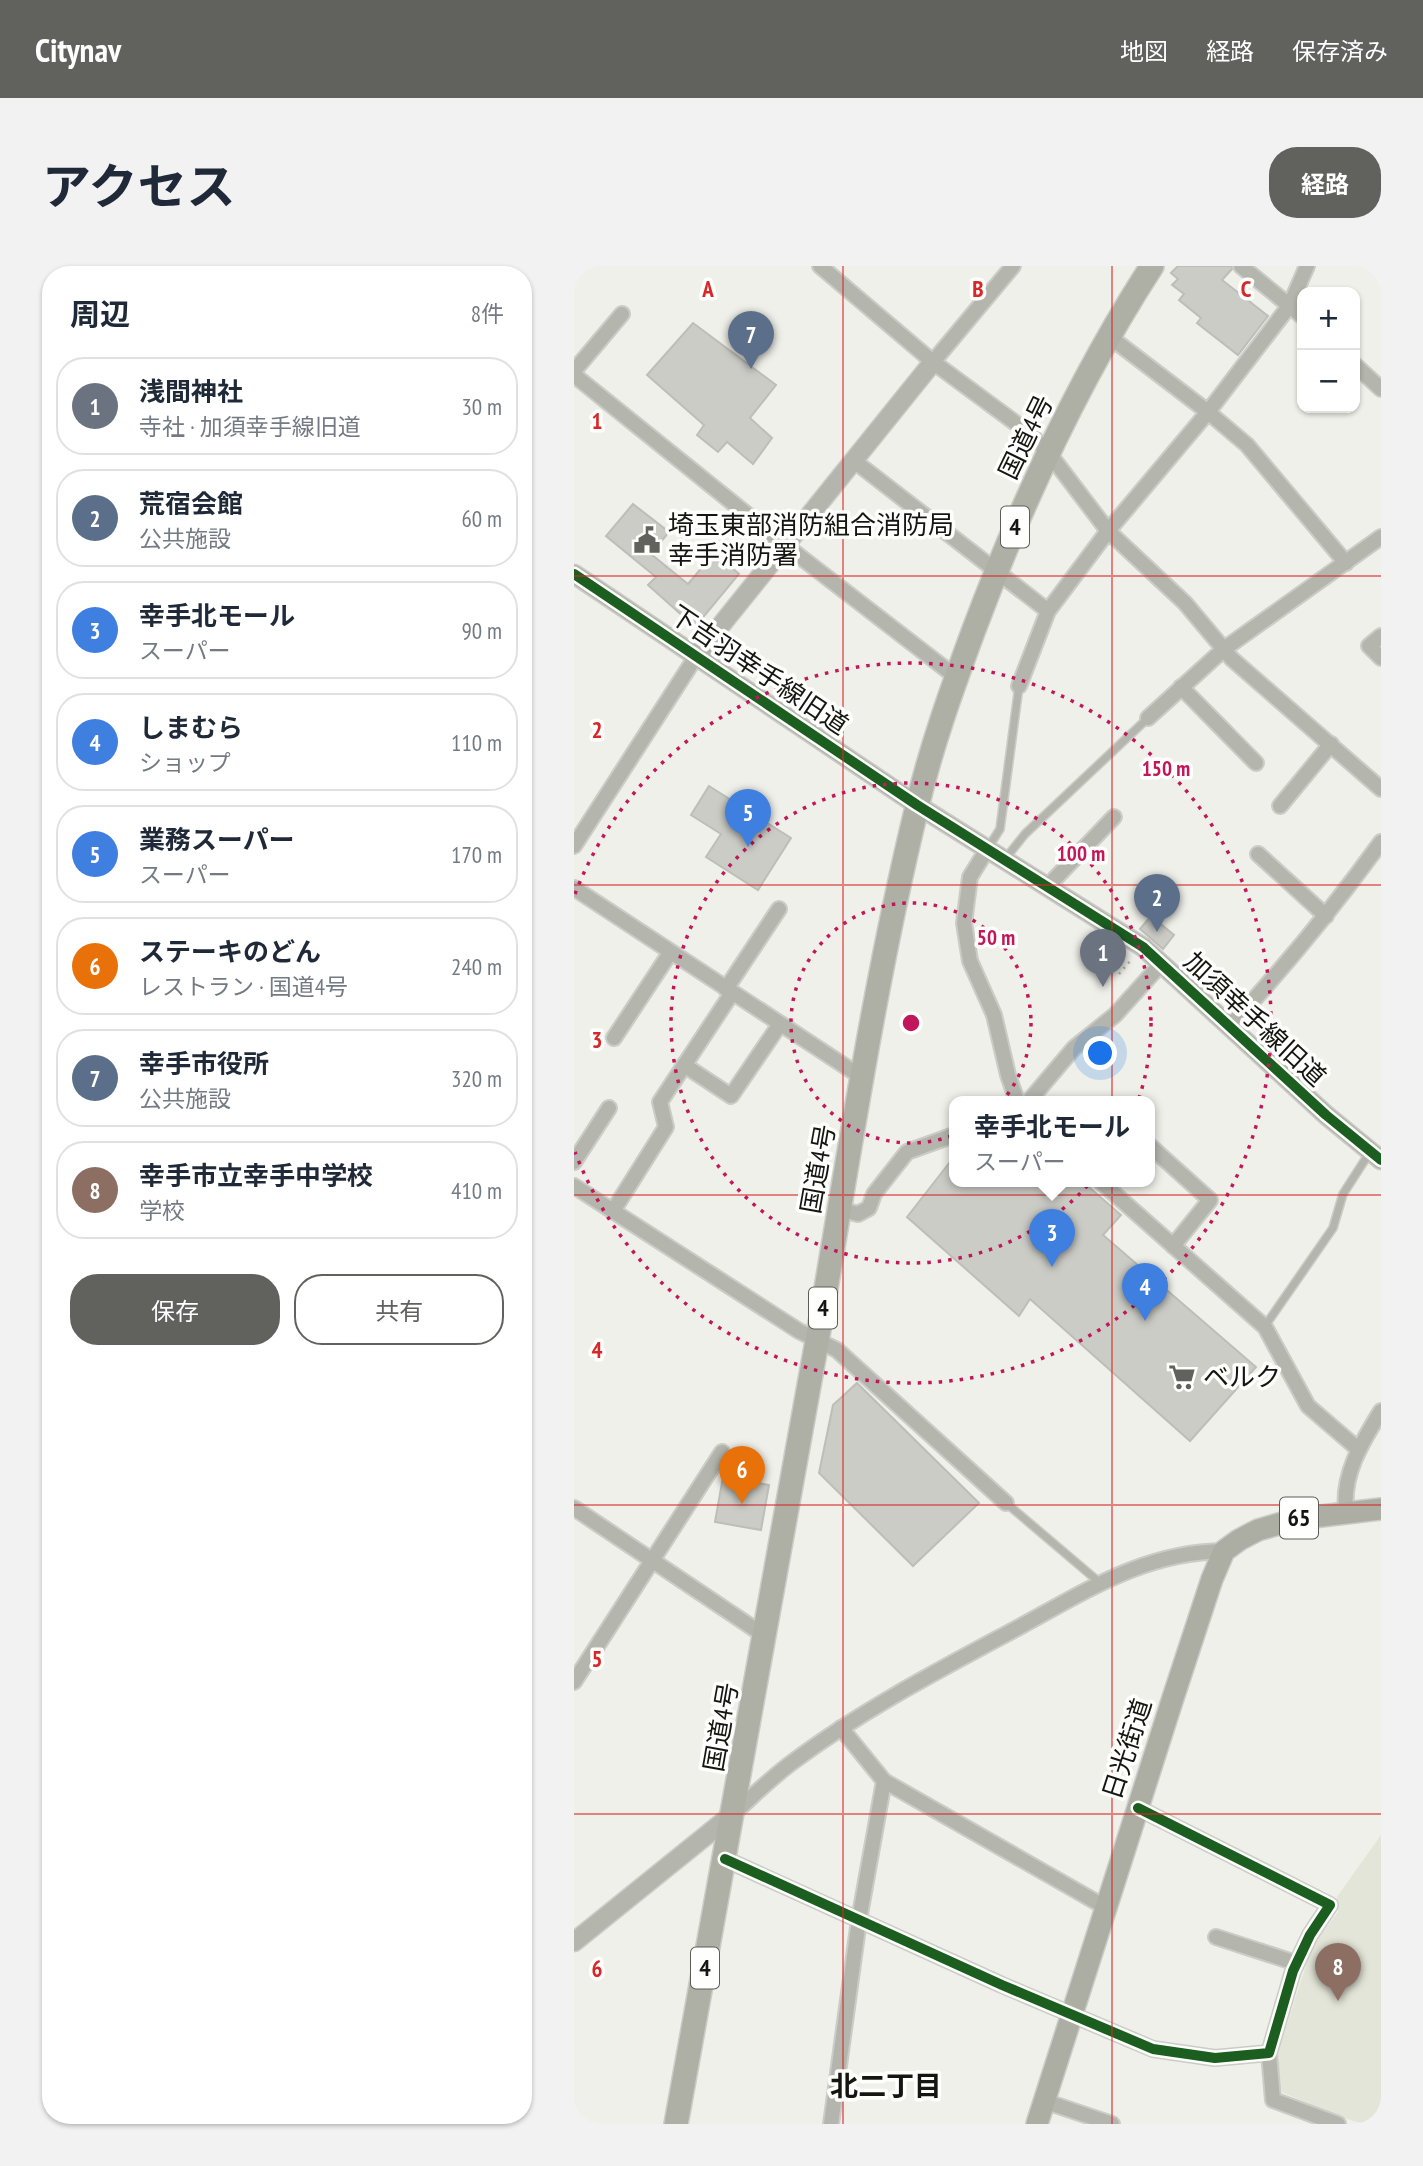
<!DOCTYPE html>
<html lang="ja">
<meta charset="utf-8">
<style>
:root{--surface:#fff;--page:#f2f2f3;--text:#1f2937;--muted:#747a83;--line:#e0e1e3;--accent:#61625d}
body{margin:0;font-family:"PT Sans Narrow","Noto Sans JP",sans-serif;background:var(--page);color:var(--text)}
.controls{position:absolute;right:21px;top:21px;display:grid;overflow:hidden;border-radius:14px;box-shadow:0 2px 5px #0004}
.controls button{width:63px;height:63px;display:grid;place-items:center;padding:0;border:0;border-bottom:2px solid var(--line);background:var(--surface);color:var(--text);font:35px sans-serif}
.you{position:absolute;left:527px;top:788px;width:24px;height:24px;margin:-18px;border:5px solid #fff;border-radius:50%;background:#1a73e8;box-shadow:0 0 0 10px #1a73e833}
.badge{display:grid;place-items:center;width:46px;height:46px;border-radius:50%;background:var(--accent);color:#fff;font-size:23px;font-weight:700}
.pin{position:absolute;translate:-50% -58px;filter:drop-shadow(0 2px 4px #0008)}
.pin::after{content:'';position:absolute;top:37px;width:24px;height:21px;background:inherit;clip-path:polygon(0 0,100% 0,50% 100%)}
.popup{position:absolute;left:375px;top:830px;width:206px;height:91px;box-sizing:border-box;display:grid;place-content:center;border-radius:14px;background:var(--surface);filter:drop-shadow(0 2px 5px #0005);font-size:23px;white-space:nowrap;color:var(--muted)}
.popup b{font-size:26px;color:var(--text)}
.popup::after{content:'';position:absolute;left:50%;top:100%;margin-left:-14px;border:14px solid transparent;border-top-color:var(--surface)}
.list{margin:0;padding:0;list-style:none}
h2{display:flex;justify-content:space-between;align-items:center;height:91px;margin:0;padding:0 28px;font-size:30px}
h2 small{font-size:23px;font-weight:400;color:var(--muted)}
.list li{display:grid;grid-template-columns:46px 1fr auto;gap:21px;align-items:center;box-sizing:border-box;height:98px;margin:0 14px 14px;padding:0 14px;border:2px solid var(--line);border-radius:28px}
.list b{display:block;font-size:26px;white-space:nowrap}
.list p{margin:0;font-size:23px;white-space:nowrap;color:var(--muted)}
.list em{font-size:23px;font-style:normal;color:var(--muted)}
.actions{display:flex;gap:14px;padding:21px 28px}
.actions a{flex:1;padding:16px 0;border:2px solid var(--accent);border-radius:28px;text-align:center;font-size:24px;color:var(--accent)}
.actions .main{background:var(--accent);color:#fff}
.map{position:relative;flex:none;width:807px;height:1858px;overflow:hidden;border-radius:28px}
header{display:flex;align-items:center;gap:42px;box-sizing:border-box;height:98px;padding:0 35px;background:var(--accent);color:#fff}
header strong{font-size:33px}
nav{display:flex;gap:38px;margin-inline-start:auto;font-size:24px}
.intro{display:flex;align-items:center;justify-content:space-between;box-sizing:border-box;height:168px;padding:0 42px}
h1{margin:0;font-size:49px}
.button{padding:18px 32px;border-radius:28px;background:var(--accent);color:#fff;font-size:24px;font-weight:700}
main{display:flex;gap:42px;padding:0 42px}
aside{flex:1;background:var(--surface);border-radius:28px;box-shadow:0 2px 5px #0004}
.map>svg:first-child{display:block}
.built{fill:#e3e5d8}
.building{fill:#cbccc6;stroke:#bebeb9;stroke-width:2}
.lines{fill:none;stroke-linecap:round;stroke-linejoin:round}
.service-casing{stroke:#cbccc7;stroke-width:10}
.minor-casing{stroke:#cbccc7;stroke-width:18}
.tertiary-casing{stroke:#cbccc7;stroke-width:21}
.primary-casing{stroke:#cbccc7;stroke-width:24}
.trunk-casing{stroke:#cbccc7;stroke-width:26}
.path{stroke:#adafa8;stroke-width:2.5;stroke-dasharray:2 5;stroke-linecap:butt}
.service{stroke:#b4b6ae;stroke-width:7}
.minor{stroke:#b4b6ae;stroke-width:14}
.tertiary{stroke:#b4b6ae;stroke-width:18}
.primary{stroke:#acaea4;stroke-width:21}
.trunk{stroke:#aeb0a6;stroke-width:23}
.cycleway-casing{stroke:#fefffc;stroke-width:15}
.cycleway{stroke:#1b5e20;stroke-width:10}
.grid{fill:none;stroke:#d62828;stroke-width:2;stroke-opacity:0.55}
.ring{fill:none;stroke:#c2185b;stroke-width:3.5;stroke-dasharray:3.5 7}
.labels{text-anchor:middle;stroke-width:7;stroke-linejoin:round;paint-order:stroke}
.shield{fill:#fefffc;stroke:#5b5c58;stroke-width:2}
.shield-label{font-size:24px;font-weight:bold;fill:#151611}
.street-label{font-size:26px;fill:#151611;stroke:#fefffc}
.poi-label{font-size:26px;fill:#151611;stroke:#fefffc;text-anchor:start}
.neighbourhood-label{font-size:28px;font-weight:bold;fill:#151611;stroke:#fefffc}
.grid-label{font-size:23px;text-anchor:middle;font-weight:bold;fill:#d62828;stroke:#fefffc;stroke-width:7;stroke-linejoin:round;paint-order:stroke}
.centre{fill:#c2185b;stroke:#fefffc;stroke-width:3.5}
.ring-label{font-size:21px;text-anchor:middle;font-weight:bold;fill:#c2185b;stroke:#fefffc;stroke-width:7;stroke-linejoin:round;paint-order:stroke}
</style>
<header>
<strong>Citynav</strong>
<nav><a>地図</a><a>経路</a><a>保存済み</a></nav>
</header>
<div class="intro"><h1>アクセス</h1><a class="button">経路</a></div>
<main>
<aside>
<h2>周辺<small>8件</small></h2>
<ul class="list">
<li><span class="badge" style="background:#6b7280">1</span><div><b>浅間神社</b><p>寺社 · 加須幸手線旧道</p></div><em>30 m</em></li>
<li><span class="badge" style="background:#5c6f8a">2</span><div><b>荒宿会館</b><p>公共施設</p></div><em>60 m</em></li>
<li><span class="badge" style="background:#3f7fe0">3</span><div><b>幸手北モール</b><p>スーパー</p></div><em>90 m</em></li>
<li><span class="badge" style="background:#3f7fe0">4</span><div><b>しまむら</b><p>ショップ</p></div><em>110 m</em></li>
<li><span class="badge" style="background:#3f7fe0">5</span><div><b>業務スーパー</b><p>スーパー</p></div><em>170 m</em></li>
<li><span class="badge" style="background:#e8710a">6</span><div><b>ステーキのどん</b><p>レストラン · 国道4号</p></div><em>240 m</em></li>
<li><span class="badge" style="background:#5c6f8a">7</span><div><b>幸手市役所</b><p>公共施設</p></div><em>320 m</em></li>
<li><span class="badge" style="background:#8d6e63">8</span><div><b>幸手市立幸手中学校</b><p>学校</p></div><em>410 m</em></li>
</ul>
<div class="actions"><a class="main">保存</a><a>共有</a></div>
</aside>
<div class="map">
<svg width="807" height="1858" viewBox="0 0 807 1858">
<rect width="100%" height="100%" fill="#eff0e9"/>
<path class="built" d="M 807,1569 L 807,1858 L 790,1858 L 757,1848 L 708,1826 L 703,1790 L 738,1680 L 764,1646 L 763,1631 Z"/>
<g class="building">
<path d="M 604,0 L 658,0 L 658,3 L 648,14 L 694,50 L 664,89 L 623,57 L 627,52 L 605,34 L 610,28 L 598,19 L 604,13 L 597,7 Z"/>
<path d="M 119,57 L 202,119 L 176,152 L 198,172 L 179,198 L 153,176 L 144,186 L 123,169 L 130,159 L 73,109 Z"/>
<path d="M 59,238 L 95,266 L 77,288 L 114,318 L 140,287 L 165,308 L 121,361 L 74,319 L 82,311 L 32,270 Z"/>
<path d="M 135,520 L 217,572 L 184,624 L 132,591 L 147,568 L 117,549 Z"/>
<path d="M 577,650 L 600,669 L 589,683 L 566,663 Z"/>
<path d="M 380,891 L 380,915 L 508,915 L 547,949 L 529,969 L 682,1101 L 616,1175 L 456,1033 L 445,1050 L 333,951 Z"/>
<path d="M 283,1117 L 405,1237 L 339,1300 L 245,1207 L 259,1139 Z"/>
<path d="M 149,1211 L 195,1219 L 187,1264 L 141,1256 Z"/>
</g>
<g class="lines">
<defs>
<g id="service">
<path d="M 414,582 L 426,563 L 445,420"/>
<path d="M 431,593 L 451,568 L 574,452"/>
<path d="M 691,1060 L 759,962 L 769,928 L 796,886"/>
<path d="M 432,1237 L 525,1316"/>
</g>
<g id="minor">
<path d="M 246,0 L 359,96 L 451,164 L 474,186 L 534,265 L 611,337 L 658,393 L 807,523"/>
<path d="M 667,0 L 728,50"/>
<path d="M 536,71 L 634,146 L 673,179 L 772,297"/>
<path d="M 359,96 L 439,0"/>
<path d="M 781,99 L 807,123"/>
<path d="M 0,105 L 48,48"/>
<path d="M 0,109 L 211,279 L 382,411"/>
<path d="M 279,194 L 474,345"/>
<path d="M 807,370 L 795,380 L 807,392"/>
<path d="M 445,420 L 474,345 L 534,265 L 634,146 L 716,39 L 733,0"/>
<path d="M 607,421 L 682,497"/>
<path d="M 574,452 L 650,383 L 807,271"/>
<path d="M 706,540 L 757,478"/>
<path d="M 0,580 L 123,389"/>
<path d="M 414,582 L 396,611 L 390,657 L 396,695 L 420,749 L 434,809 L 443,835"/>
<path d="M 684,588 L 752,650"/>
<path d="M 474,620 L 540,551"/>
<path d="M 0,622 L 289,812"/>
<path d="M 152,723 L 205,643"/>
<path d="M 655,761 C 710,702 760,641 807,576"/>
<path d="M 40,772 L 96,687"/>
<path d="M 110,799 L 157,830 L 206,758"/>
<path d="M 455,835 L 500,782 L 541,749 L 587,698"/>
<path d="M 576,880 L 636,934 L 599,980"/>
<path d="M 0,896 L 35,842"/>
<path d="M 526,915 L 691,1061 L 734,1140 L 784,1183"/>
<path d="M 0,920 L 225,1065 L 263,1084 L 432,1237"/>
<path d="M 265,943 L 284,948 L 295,942 L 300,928 L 333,886 L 380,869"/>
<path d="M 39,945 L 92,861 L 86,836 L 158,727"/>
<path d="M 0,1242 L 191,1370"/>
<path d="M 772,1245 C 768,1208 788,1176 807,1145"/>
<path d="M 0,1416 L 148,1186"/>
<path d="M 310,1515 L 531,1641"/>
<path d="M 160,1547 C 180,1529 199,1510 220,1495 C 291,1442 371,1401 449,1359 C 515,1323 572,1286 650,1285"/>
<path d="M 151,1593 L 428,1719 L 579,1783 L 641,1792 L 695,1787 L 719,1705 L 736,1669 L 756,1639 L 564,1542"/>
<path d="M 642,1671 L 722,1697"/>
<path d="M 695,1787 L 699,1834 L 764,1858"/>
<path d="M 470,1835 L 538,1858"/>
<path d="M 257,1858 L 285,1654 L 310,1515 L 267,1462"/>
</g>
<g id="tertiary">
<path d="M 0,308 L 343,539 L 569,681 L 752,849 L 807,894"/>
<path d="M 123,389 L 359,96"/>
<path d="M 0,1676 L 160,1547"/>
</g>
<path id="primary" d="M 463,1858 L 598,1435 L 638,1313 L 650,1285 L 665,1274 L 684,1264 L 722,1253 L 807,1243"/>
<path id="trunk" d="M 102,1858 C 150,1597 198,1336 243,1075 C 274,897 300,717 343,541 C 357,481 378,423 399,366 C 447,238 504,114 578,0"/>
</defs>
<use href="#service" class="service-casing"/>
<use href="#minor" class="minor-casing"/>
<use href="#tertiary" class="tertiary-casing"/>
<use href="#primary" class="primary-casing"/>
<use href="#trunk" class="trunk-casing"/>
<path class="path" d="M 545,708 L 557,694"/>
<use href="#service" class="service"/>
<use href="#minor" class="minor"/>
<use href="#tertiary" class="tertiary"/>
<use href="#primary" class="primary"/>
<use href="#trunk" class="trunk"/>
<defs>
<g id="cycleway">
<path d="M 0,308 L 343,539 L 569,681 L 752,849 L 807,894"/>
<path d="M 151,1593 L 428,1719 L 579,1783 L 641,1792 L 695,1787 L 719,1705 L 736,1669 L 756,1639 L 564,1542"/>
</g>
</defs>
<use href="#cycleway" class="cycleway-casing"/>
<use href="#cycleway" class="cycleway"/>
</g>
<path class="grid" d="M 269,0 L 269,1858M 538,0 L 538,1858M 0,310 L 807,310M 0,619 L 807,619M 0,929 L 807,929M 0,1239 L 807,1239M 0,1548 L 807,1548"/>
<g class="ring">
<circle cx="337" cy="757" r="120"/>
<circle cx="337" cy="757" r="240"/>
<path d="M1 628A360 360 0 1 1 1 886"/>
</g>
<defs>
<symbol id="civic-bare" viewBox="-9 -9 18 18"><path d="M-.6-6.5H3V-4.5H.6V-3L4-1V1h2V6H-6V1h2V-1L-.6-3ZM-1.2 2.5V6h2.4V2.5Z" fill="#61625d" stroke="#fefffc" stroke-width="2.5" paint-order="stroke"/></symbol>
<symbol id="supermarket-bare" viewBox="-9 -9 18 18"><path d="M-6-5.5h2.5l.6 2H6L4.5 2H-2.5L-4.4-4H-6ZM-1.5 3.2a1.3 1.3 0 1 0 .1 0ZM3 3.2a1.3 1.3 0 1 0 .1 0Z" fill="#61625d" stroke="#fefffc" stroke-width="2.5" paint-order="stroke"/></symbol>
</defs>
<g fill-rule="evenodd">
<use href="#civic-bare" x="54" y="255" width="38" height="38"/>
<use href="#supermarket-bare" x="589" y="1092" width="38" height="38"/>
</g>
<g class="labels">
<g class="shield">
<rect x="427" y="240.5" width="28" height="41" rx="5"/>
<rect x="235" y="1021.5" width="28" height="41" rx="5"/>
<rect x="706" y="1231.5" width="38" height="41" rx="5"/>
<rect x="117" y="1681.5" width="28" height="41" rx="5"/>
</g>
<g class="shield-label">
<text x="441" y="269">4</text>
<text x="249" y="1050">4</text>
<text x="725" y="1260">65</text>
<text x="131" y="1710">4</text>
</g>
<g class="street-label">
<text transform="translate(452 171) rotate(-64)" y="9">国道4号</text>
<text transform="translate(185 404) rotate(34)" y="9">下吉羽幸手線旧道</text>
<text transform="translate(681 753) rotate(43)" y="9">加須幸手線旧道</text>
<text transform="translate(244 903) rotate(-80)" y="9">国道4号</text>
<text transform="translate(147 1461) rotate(-80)" y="9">国道4号</text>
<text transform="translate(553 1483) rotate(-72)" y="9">日光街道</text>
</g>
<g class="poi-label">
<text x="94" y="268">埼玉東部消防組合消防局<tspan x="94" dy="30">幸手消防署</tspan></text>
<text x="629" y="1120">ベルク</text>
</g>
<g class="neighbourhood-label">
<text x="312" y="1830">北二丁目</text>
</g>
</g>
<g class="grid-label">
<text x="134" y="31">A</text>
<text x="404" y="31">B</text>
<text x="672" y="31">C</text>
<text x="23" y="163">1</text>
<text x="23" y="472">2</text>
<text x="23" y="782">3</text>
<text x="23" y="1092">4</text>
<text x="23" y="1401">5</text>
<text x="23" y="1711">6</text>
</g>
<circle cx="337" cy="757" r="10" class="centre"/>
<g class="ring-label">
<text x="592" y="510">150 m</text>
<text x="507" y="595">100 m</text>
<text x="422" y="679">50 m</text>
</g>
</svg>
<div class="controls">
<button>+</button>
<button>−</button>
</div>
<div class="you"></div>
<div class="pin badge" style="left:529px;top:721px;background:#6b7280">1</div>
<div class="pin badge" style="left:583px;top:666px;background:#5c6f8a">2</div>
<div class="pin badge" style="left:478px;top:1001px;background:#3f7fe0">3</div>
<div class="popup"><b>幸手北モール</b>スーパー</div>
<div class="pin badge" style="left:571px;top:1055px;background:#3f7fe0">4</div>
<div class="pin badge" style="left:174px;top:581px;background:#3f7fe0">5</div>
<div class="pin badge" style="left:168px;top:1238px;background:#e8710a">6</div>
<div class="pin badge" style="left:177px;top:103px;background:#5c6f8a">7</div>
<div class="pin badge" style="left:764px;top:1735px;background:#8d6e63">8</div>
</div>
</main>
